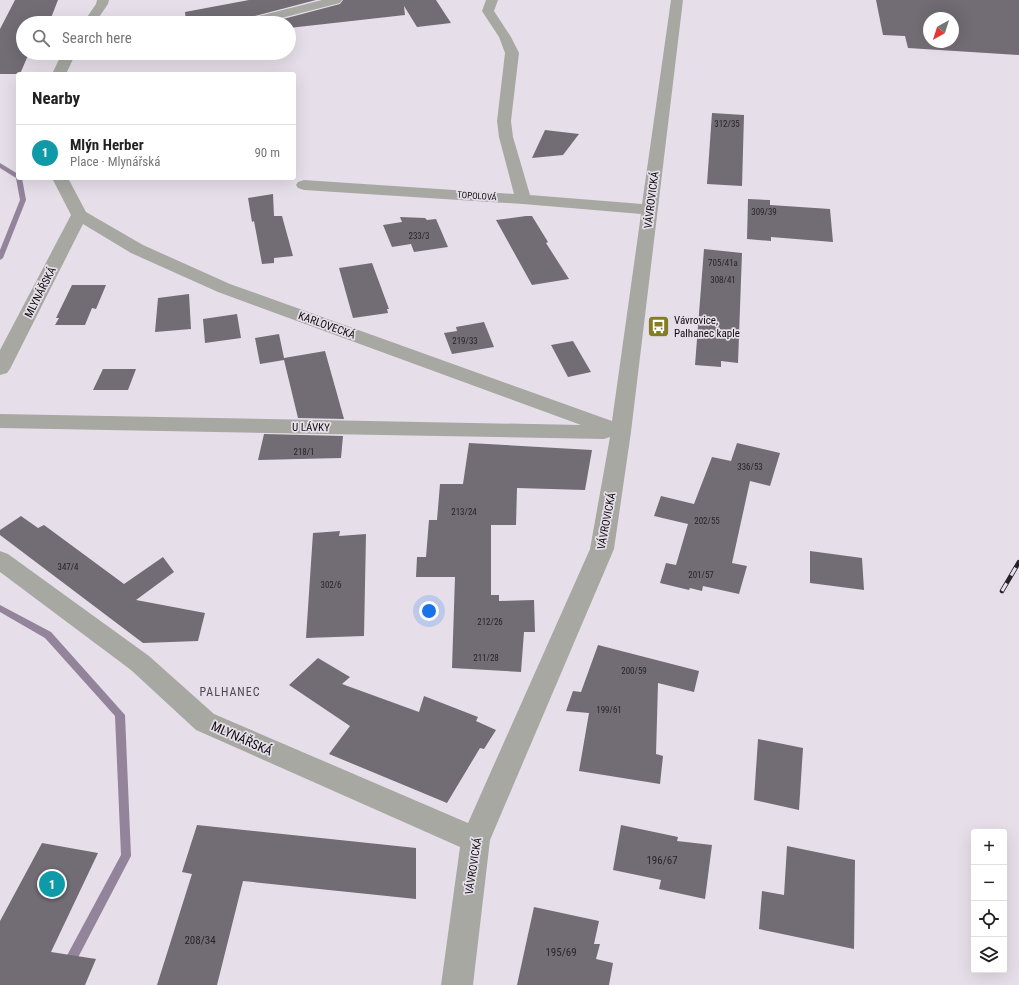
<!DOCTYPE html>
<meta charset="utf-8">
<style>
:root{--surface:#fff;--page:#f6f6f6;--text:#222;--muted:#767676;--line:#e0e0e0;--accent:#847d23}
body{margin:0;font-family:"Roboto Condensed",sans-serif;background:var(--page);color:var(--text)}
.controls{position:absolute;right:12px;bottom:12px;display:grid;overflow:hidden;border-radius:4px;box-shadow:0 4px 16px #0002}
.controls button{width:36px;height:36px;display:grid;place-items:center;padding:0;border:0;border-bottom:1px solid var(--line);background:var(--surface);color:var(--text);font:20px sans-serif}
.compass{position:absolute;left:923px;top:12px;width:36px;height:36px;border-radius:50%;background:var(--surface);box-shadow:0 4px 16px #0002;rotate:219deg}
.you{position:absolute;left:429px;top:611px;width:14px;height:14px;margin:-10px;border:3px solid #fff;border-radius:50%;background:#1a73e8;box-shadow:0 0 0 6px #1a73e833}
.badge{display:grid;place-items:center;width:26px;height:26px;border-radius:50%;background:var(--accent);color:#fff;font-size:13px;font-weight:700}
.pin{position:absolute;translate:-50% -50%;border:2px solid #fff;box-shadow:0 1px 4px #0006}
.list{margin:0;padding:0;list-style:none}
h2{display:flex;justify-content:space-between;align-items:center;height:52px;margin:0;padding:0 16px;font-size:17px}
h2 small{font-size:13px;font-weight:400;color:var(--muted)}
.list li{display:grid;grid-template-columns:26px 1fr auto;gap:12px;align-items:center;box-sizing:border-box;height:56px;padding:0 16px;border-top:1px solid var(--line)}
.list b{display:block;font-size:15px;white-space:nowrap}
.list p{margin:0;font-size:13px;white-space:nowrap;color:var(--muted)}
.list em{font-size:13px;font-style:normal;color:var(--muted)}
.icon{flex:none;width:22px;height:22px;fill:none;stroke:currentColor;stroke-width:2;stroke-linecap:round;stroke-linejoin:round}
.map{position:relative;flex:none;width:1019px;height:985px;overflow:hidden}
.search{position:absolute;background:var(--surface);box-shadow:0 4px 16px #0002;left:16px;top:16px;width:280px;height:44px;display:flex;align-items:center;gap:10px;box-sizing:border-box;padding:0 14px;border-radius:22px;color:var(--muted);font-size:15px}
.panel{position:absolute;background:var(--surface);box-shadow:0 4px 16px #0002;left:16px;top:72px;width:280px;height:108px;border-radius:4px}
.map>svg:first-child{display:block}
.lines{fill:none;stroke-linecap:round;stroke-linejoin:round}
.stream{fill:#93839b;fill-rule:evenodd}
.building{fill:#726c75;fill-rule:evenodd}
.minor{fill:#a8a8a3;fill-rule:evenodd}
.rail-casing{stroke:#252327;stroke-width:4.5}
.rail{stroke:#e6dfe9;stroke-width:3;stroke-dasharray:9;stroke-linecap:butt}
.labels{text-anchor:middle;stroke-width:3.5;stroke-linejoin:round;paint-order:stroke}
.number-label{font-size:9px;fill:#282529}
.far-street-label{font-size:9px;fill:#0f0d10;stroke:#e6dfe9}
.street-label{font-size:11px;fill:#0f0d10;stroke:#e6dfe9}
.poi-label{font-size:11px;fill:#0f0d10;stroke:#e6dfe9;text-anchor:start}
.near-number-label{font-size:11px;fill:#282529}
.neighbourhood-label{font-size:12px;letter-spacing:1px;fill:#4e4850;stroke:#e6dfe9}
.near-street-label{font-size:13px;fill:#0f0d10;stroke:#e6dfe9}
</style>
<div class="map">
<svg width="1019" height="985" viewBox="0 0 1019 985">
<rect width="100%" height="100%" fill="#e6dfe9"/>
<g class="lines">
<g class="stream">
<path d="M 0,163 L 18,174 L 18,178 L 22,178 L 26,200 L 3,258 L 0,260 L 0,250 L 20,200 L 16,178 L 0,168 Z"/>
<path d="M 0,605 L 51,632 L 125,715 L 131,856 L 72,969 L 68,971 L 64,969 L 62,965 L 64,961 L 121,855 L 115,716 L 45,638 L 0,612 Z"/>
</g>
</g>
<g class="building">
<path d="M 15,0 L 58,0 L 49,23 L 23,23 L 23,53 L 29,53 L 20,74 L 0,74 L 0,29 Z"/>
<path d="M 249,0 L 316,0 L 243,19 L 240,23 L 186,23 L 185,12 Z"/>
<path d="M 343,0 L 436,0 L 451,23 L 417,27 L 404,6 L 405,15 L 289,28 L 289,23 L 268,23 L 340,4 Z"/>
<path d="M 876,0 L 1019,0 L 1019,55 L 908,48 L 905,36 L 883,35 ZM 929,18 L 953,18 L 953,42 L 929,42 Z"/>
<path d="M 159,53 L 186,53 L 187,57 L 161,60 Z"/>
<path d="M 712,113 L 744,115 L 742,186 L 707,184 Z"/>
<path d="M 545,130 L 579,134 L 563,155 L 532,158 Z"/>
<path d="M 273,194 L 274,216 L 282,216 L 293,256 L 274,258 L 274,263 L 262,264 L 254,221 L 252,222 L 248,198 Z"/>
<path d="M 748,199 L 770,200 L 770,205 L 830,209 L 833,242 L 771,237 L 771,241 L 747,239 Z"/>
<path d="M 526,216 L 532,216 L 548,242 L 546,243 L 569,279 L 532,285 L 496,220 Z"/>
<path d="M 400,217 L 425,218 L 427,220 L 436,219 L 448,247 L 414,252 L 411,244 L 392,247 L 383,225 L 402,222 Z"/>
<path d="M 704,249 L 742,253 L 738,363 L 721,361 L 721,367 L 695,365 Z"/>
<path d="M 372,263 L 389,309 L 387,309 L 388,313 L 353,318 L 339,268 Z"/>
<path d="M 72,285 L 106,285 L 96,309 L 92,308 L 85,325 L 55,325 L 59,318 L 56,318 Z"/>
<path d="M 189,294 L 191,329 L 155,332 L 158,298 Z"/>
<path d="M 237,314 L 241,338 L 205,343 L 203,319 Z"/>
<path d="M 484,322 L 494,347 L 452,354 L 444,333 L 457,331 L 456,327 Z"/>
<path d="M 279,334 L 284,358 L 325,351 L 344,419 L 298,418 L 284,360 L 260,364 L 255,338 Z"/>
<path d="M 573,341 L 591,372 L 568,377 L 551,345 Z"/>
<path d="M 103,369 L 136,369 L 128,390 L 93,390 Z"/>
<path d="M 264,434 L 343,436 L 341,458 L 258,460 Z"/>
<path d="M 469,443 L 592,450 L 585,490 L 517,488 L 516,525 L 491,525 L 491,595 L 499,595 L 499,601 L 534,600 L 535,632 L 524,632 L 521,672 L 452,668 L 455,577 L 416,577 L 417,557 L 426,557 L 429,520 L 437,520 L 440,484 L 463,484 Z"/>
<path d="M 737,443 L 780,453 L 770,486 L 750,481 L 732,563 L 747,566 L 739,594 L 703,586 L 702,591 L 690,588 L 689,590 L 660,583 L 666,563 L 676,565 L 688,524 L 654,516 L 661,496 L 694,504 L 712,457 L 731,461 Z"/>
<path d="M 21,516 L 38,528 L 44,525 L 124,584 L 163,557 L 174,572 L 136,600 L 205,613 L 198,641 L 143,643 L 0,535 L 0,530 Z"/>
<path d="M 340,531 L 339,536 L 366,534 L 364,636 L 306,638 L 313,533 Z"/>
<path d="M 810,551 L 862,558 L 864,590 L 810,583 Z"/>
<path d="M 598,645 L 699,671 L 694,692 L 658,683 L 656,754 L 663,756 L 660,784 L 579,771 L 589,713 L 566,711 L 573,691 L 581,692 Z"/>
<path d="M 318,658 L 350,677 L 342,684 L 419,712 L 424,696 L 478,717 L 476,721 L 496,730 L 484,749 L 480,748 L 447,803 L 329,754 L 350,726 L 289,685 Z"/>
<path d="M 758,739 L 803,748 L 799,810 L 754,800 Z"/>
<path d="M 197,825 L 416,848 L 416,899 L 243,881 L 217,985 L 157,985 L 192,874 L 182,872 Z"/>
<path d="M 621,825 L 678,837 L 677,841 L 712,845 L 705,899 L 659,889 L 661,880 L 613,870 Z"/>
<path d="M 42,843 L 98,853 L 51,952 L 96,959 L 85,985 L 0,985 L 0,921 Z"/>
<path d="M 787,846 L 855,860 L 854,949 L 759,929 L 762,891 L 784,895 Z"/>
<path d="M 534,907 L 599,921 L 594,944 L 600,944 L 596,959 L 613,963 L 609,985 L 517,985 Z"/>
</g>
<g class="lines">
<g class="minor">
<path d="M 97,0 L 109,0 L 108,4 L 95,23 L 83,23 L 96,4 Z"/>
<path d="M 322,0 L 342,0 L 340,3 L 262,23 L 241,23 L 243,20 Z"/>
<path d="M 486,0 L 498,0 L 494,11 L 511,37 L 519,53 L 511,121 L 513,137 L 530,195 L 642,204 L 671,0 L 683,0 L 631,432 L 614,549 L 490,840 L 473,985 L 441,985 L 460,847 L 196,730 L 131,670 L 0,572 L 0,551 L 8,554 L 149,656 L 214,714 L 468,823 L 590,549 L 610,437 L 604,439 L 0,428 L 0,414 L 581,425 L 218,292 L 131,253 L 83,224 L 10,369 L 7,373 L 0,375 L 0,350 L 71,215 L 52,178 L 68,178 L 86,212 L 143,245 L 230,284 L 612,421 L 641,214 L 523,204 L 304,190 L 298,188 L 296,185 L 298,182 L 304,180 L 514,194 L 499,137 L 497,121 L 505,53 L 499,37 L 482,11 Z"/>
<path d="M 62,53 L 76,53 L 66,74 L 52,74 Z"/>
</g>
<defs>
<path id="rail" d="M 1002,591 L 1019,562"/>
</defs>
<use href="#rail" class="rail-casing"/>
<use href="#rail" class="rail"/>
</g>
<defs>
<symbol id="bus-square" viewBox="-11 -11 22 22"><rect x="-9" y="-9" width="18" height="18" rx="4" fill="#847d23" stroke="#e6dfe9"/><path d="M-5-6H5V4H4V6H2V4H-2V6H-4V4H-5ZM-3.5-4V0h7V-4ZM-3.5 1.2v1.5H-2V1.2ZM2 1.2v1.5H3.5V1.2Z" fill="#fff"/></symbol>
</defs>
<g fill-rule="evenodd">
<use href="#bus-square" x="646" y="314" width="25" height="25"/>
</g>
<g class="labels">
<g class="number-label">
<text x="727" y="127">312/35</text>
<text x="764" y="215">309/39</text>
<text x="419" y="239">233/3</text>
<text x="723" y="266">705/41a</text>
<text x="723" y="283">308/41</text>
<text x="465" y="344">219/33</text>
<text x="304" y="455">218/1</text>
<text x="750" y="470">336/53</text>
<text x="464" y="515">213/24</text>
<text x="707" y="524">202/55</text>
<text x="68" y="570">347/4</text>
<text x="701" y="578">201/57</text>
<text x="331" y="588">302/6</text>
<text x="490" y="625">212/26</text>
<text x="486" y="661">211/28</text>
<text x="634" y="674">200/59</text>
<text x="609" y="713">199/61</text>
</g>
<g class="far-street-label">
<text transform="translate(477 196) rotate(4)" y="3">TOPOLOVÁ</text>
</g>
<g class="street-label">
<text transform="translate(651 200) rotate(-83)" y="4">VÁVROVICKÁ</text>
<text transform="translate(40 292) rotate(-63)" y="4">MLYNÁŘSKÁ</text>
<text transform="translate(327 325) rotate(20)" y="4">KARLOVECKÁ</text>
<text transform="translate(311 427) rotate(1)" y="4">U LÁVKY</text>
<text transform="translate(606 521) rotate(-79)" y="4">VÁVROVICKÁ</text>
<text transform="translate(473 866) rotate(-81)" y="4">VÁVROVICKÁ</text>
</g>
<g class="poi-label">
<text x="674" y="324">Vávrovice,<tspan x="674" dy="13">Palhanec kaple</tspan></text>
</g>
<g class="near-number-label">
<text x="662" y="864">196/67</text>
<text x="200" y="944">208/34</text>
<text x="561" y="956">195/69</text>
</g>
<g class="neighbourhood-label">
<text x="230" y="696">PALHANEC</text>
</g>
<g class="near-street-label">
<text transform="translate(242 738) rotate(24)" y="5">MLYNÁŘSKÁ</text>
</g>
</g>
</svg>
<div class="controls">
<button>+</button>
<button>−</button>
<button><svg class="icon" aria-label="locate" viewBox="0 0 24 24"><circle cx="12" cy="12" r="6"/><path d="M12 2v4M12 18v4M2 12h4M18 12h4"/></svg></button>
<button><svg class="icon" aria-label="layers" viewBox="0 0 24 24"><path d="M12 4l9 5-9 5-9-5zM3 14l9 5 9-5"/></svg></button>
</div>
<svg class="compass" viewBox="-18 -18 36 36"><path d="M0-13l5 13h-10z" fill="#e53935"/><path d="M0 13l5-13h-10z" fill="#767676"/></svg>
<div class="you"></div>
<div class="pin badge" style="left:52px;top:884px;background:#0f9aa8">1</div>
<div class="search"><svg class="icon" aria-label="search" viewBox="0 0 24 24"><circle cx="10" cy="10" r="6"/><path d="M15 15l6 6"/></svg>Search here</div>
<section class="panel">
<h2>Nearby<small></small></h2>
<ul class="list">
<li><span class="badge" style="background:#0f9aa8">1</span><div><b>Mlýn Herber</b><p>Place · Mlynářská</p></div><em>90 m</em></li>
</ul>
</section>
</div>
